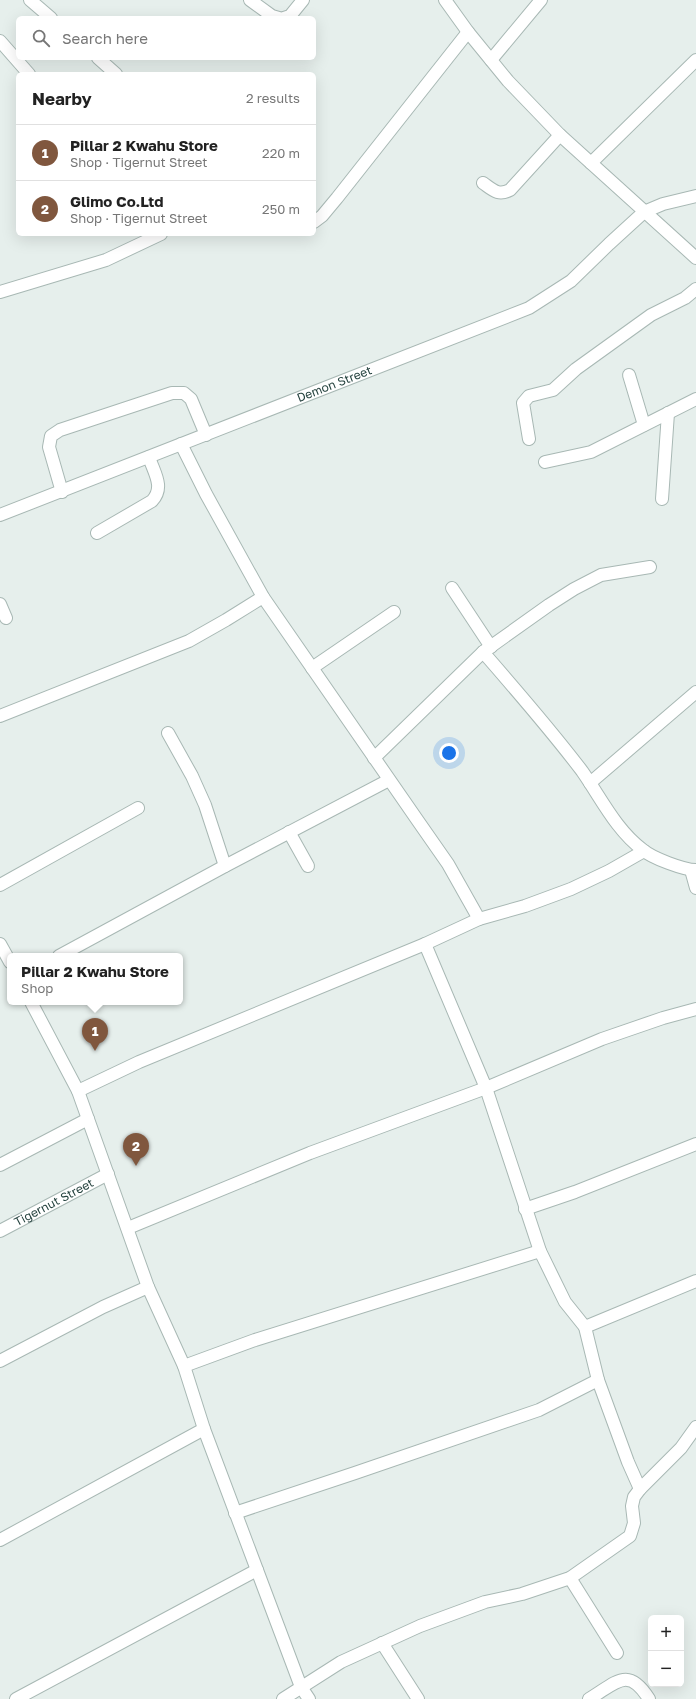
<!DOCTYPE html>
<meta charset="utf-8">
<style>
:root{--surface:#fff;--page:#f2f2f2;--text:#222;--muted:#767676;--line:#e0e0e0;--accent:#80573e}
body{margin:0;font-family:"Golos Text",sans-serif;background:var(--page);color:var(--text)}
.controls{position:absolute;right:12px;bottom:12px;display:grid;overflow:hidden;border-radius:6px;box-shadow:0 4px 16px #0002}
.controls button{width:36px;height:36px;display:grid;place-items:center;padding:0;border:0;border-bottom:1px solid var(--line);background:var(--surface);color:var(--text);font:20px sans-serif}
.you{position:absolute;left:449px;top:753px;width:14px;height:14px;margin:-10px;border:3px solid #fff;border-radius:50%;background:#1a73e8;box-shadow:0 0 0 6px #1a73e833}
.badge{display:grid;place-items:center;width:26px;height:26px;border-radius:50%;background:var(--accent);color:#fff;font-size:13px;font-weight:700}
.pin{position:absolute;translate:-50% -33px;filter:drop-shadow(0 1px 2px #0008)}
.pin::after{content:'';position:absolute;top:21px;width:14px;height:12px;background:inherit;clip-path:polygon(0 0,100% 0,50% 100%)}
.popup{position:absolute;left:7px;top:953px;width:176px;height:52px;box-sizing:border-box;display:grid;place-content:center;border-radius:6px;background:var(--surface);filter:drop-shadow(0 1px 3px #0005);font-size:13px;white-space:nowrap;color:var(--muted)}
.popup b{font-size:15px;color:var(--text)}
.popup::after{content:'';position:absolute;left:50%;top:100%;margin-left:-8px;border:8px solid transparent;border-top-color:var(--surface)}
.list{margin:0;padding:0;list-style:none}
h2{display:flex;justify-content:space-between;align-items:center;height:52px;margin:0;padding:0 16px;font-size:17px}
h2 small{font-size:13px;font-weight:400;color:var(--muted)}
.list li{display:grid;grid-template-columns:26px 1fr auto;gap:12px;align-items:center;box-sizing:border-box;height:56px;padding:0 16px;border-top:1px solid var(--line)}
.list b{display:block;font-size:15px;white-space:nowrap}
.list p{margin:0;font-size:13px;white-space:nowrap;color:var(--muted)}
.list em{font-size:13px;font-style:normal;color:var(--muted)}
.icon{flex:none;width:22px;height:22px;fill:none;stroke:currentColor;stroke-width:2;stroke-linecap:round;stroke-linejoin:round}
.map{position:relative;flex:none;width:696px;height:1699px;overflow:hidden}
.search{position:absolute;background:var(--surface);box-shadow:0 4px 16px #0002;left:16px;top:16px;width:300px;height:44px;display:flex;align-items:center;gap:10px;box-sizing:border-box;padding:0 14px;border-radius:6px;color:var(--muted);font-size:15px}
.panel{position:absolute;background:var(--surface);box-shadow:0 4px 16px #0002;left:16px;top:72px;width:300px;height:164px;border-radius:6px}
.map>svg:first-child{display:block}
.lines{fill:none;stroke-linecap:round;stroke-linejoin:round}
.minor-casing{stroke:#a8b8b4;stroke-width:14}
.minor{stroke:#fff;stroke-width:12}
.labels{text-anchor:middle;stroke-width:3;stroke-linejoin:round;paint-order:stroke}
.street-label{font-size:12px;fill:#24423e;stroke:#f7fbf9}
</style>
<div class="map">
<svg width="696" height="1699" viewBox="0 0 696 1699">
<rect width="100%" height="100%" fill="#e6efec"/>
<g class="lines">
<defs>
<g id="minor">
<path d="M 30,0 L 51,18"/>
<path d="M 250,0 L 272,16 L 279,18"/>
<path d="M 445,0 L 468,32 L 508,81 L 560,135 L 696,258"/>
<path d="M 284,18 L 290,16 L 303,0"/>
<path d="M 0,41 L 29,74"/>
<path d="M 98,58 L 116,74"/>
<path d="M 491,60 L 541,0"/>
<path d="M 591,163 L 696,60"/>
<path d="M 483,183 C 493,190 498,196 510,190 L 560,135"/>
<path d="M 314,222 L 322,216 L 337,198 L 468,32"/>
<path d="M 0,292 L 106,260 L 161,234"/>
<path d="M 629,375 L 644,425"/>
<path d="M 529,439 L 523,403 L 529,396 L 553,390 L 576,369 L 651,315 L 685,298 L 696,289"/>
<path d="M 181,444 L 206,494 L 263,597 L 418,821 L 448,864 L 479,919"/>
<path d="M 545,462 L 591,452 L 696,399"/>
<path d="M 62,492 L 49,447 L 51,436 L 60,430 L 172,393 L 184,393 L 191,399 L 206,435"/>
<path d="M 662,499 L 668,413"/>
<path id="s1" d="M 0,515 L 529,308 L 571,281 L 609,244 L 644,212 L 663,204 L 696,196"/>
<path d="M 97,533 L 152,501 C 165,487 154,473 149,457"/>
<path d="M 452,588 L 491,647"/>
<path d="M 0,604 L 6,618"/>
<path d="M 483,652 C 517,691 551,730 582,771 C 601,798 616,830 643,850 C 652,858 684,870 696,870"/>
<path d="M 312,668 L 394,612"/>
<path d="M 0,716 L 189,641 L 226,620 L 263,597"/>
<path d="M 168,733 L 192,776 L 205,805 L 225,866"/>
<path d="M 374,758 L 483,652 L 549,605 L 574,589 L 601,575 L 650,567"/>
<path d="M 590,783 L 696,692"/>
<path d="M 289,832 L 308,866"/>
<path d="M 691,870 L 696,888"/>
<path d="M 0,885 L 138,808"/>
<path d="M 0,944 L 10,962"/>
<path d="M 425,944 L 486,1088 L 540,1251 L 565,1302 L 585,1327 L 598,1380 L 628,1462 L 640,1489"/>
<path d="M 59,956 L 225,866 L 389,780"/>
<path d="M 31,1002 L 78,1091 L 148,1287 L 184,1366 L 204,1429 L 301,1687 L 309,1699"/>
<path d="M 78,1091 L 139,1062 L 425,944 L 479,919 L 525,906 L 571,889 L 609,871 L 644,851"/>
<path d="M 0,1165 L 88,1119"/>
<path d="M 525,1209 L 575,1192 L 696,1144"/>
<path d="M 128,1228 L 310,1153 L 486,1088 L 602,1039 L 663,1018 L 696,1009"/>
<path id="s2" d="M 0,1231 L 108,1174"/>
<path d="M 585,1327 L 696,1281"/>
<path d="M 0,1361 L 103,1307 L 148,1287"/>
<path d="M 184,1366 L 255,1340 L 540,1251"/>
<path d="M 235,1513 L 355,1473 L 539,1410 L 598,1380"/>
<path d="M 0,1540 L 204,1429"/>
<path d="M 570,1578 L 617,1653"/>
<path d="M 382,1643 L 418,1699"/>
<path d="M 16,1699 L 257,1570"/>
<path d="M 283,1699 L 341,1662 L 420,1626 L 485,1602 L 522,1594 L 570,1578 L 630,1536 L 634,1523 L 632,1506 L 634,1497 L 640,1489 L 681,1448 L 696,1427"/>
<path d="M 589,1699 C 616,1683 628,1665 649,1699"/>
</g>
</defs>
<use href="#minor" class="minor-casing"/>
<use href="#minor" class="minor"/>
</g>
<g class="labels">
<g class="street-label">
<text dy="4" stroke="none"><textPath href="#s1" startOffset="359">Demon Street</textPath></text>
<text dy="4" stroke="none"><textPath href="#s2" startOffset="61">Tigernut Street</textPath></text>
</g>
</g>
</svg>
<div class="controls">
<button>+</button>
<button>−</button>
</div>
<div class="you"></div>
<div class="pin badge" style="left:95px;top:1051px">1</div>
<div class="popup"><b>Pillar 2 Kwahu Store</b>Shop</div>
<div class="pin badge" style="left:136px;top:1166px">2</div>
<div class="search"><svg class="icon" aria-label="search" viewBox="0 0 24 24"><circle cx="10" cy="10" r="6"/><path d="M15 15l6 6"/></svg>Search here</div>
<section class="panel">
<h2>Nearby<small>2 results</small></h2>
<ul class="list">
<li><span class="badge">1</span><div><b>Pillar 2 Kwahu Store</b><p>Shop · Tigernut Street</p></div><em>220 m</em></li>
<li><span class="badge">2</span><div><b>Glimo Co.Ltd</b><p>Shop · Tigernut Street</p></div><em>250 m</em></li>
</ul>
</section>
</div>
